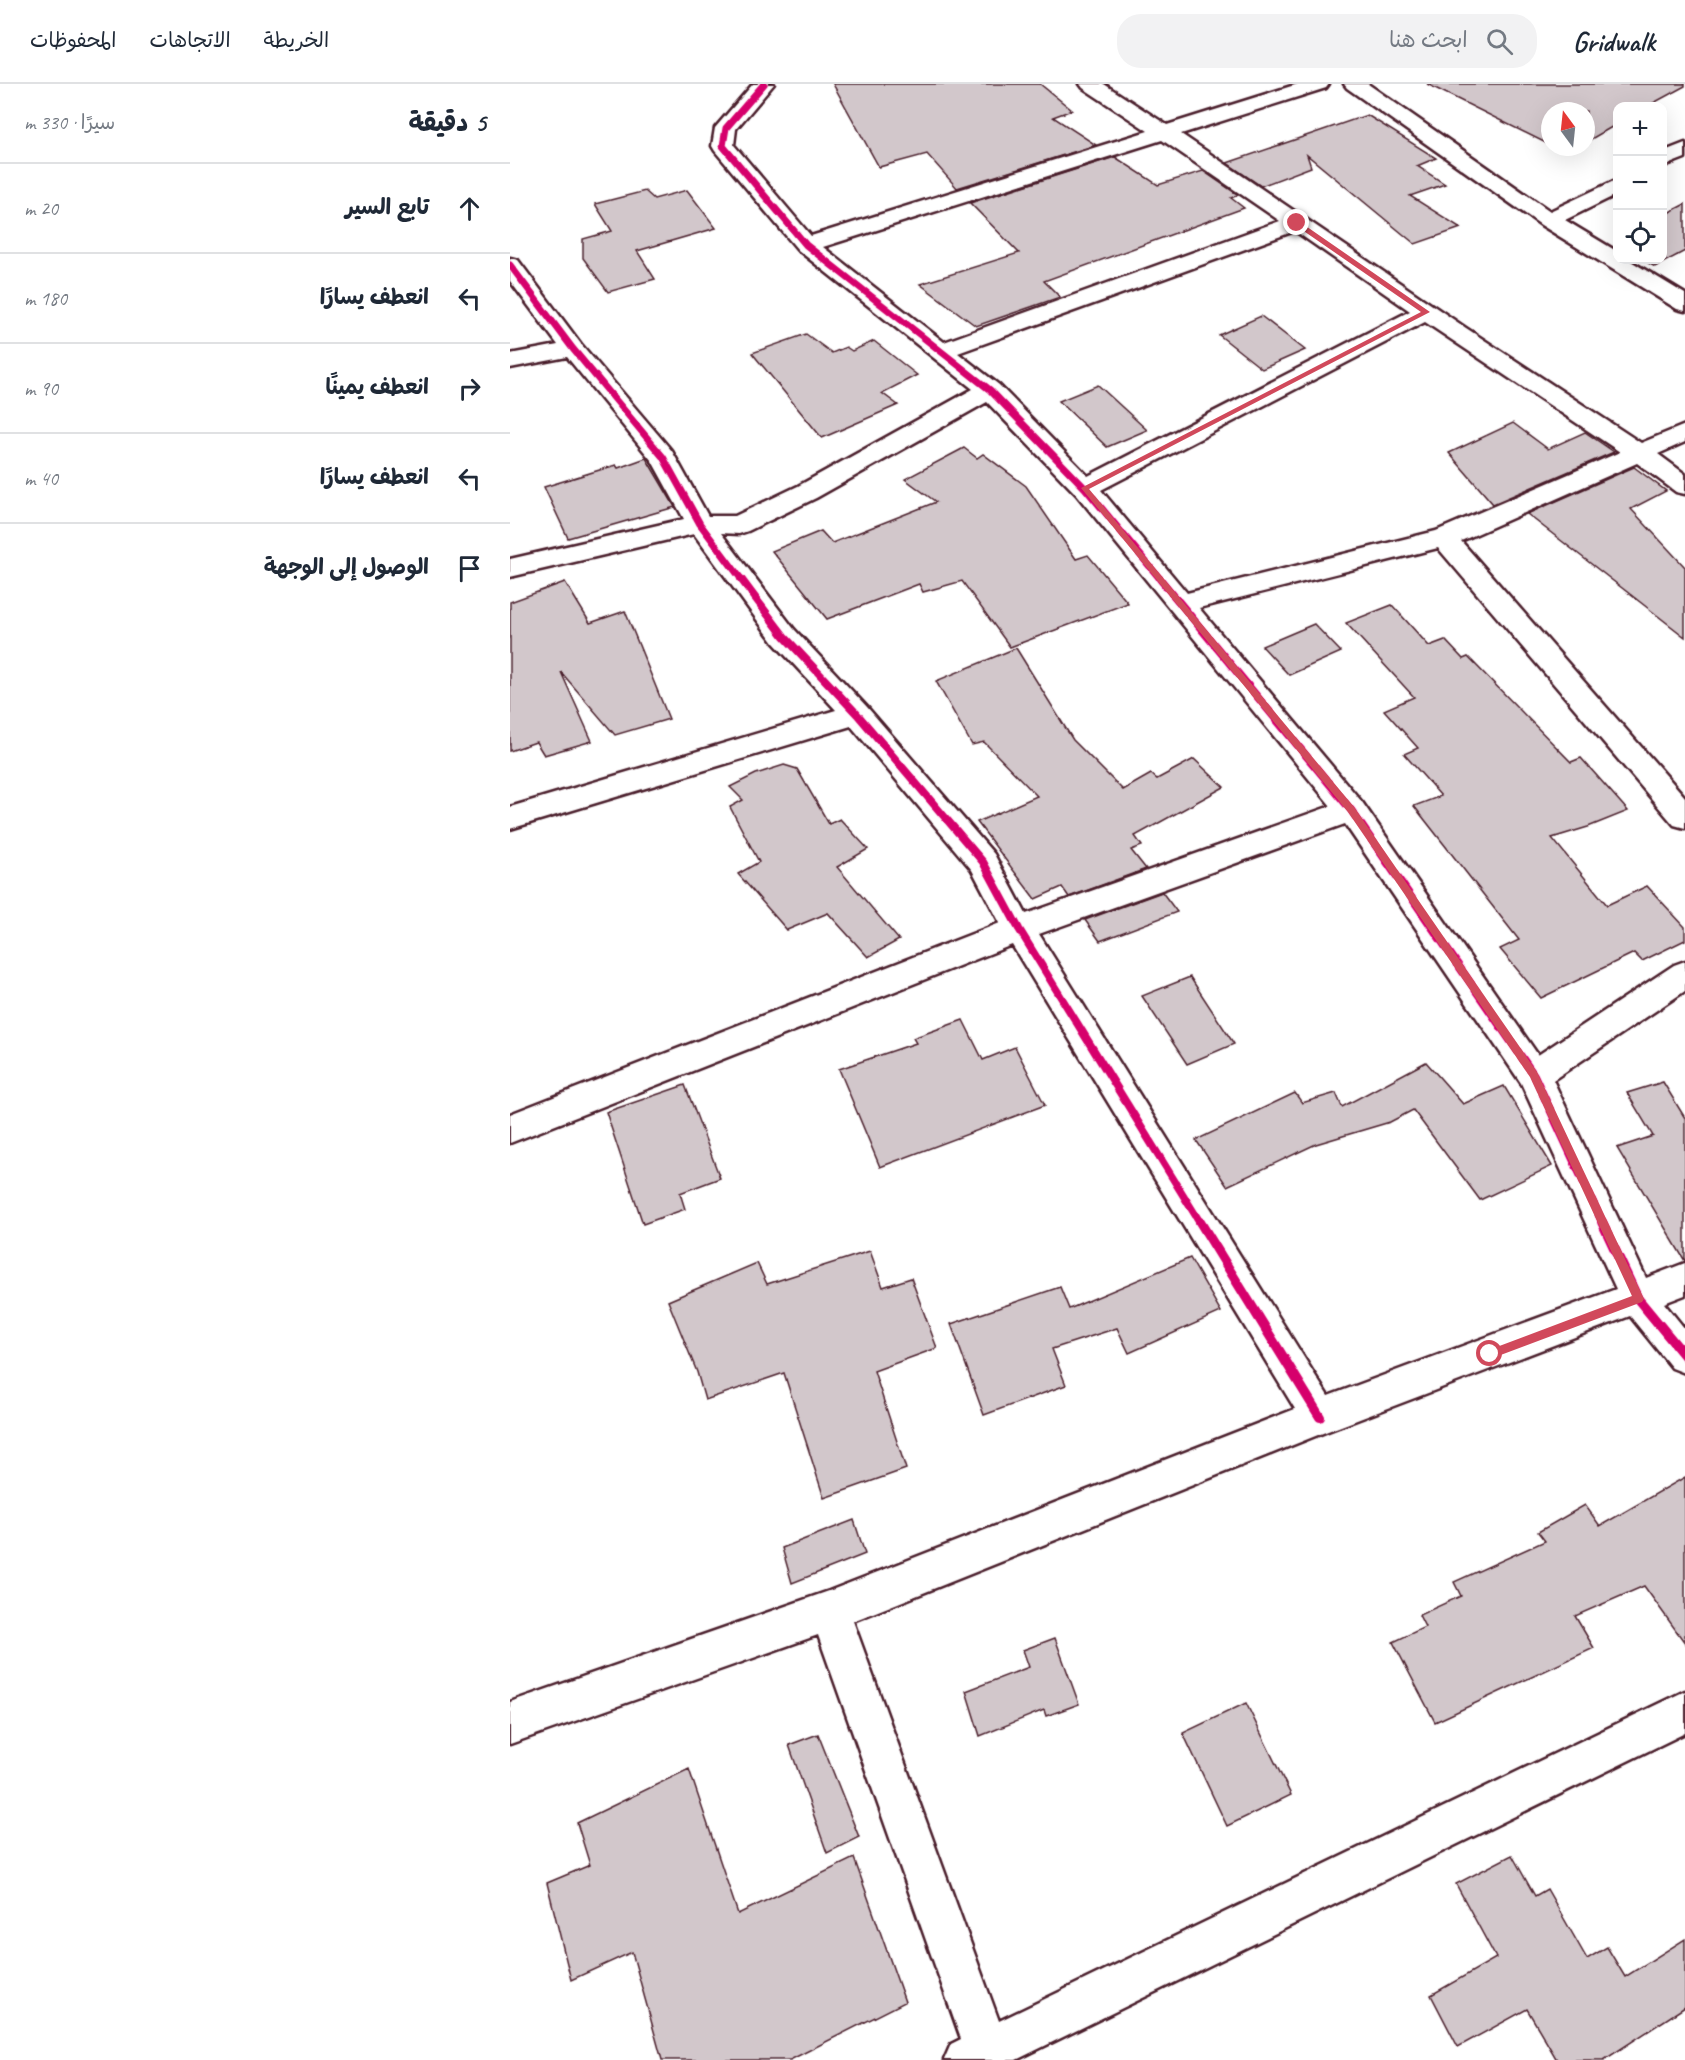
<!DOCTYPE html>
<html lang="ar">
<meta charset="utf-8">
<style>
:root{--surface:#fff;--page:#f2f2f3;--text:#1f2937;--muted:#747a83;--line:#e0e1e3}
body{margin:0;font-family:Caveat,"Playpen Sans Arabic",sans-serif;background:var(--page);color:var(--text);direction:rtl}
.controls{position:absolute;right:18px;top:18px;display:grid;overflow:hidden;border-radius:12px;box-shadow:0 6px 24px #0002}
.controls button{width:54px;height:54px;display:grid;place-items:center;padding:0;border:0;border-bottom:2px solid var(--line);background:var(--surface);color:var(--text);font:30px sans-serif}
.compass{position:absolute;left:1031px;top:18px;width:54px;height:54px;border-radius:50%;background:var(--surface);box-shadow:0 6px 24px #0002;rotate:345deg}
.stop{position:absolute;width:18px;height:18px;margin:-14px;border:4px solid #d1495b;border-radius:50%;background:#fff}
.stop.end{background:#d1495b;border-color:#fff;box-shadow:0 2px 6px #0008}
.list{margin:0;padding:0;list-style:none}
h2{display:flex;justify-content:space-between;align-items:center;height:78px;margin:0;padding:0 24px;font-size:26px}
h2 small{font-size:20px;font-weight:400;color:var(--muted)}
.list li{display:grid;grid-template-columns:39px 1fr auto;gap:18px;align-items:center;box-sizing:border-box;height:90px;padding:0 24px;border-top:2px solid var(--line)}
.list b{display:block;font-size:22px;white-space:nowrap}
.list em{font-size:20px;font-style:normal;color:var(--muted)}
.icon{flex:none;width:33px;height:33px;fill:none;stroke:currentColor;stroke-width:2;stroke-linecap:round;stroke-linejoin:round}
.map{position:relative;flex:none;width:1175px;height:1976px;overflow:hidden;direction:ltr}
header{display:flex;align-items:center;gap:36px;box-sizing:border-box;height:84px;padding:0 30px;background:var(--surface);border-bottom:2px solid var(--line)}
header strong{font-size:28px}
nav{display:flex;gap:33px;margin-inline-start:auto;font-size:21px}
.search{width:420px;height:54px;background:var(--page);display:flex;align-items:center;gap:15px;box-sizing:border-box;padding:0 21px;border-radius:24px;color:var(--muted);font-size:22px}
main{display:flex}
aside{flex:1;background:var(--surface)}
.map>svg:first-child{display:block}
.building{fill:#d2c7cb;stroke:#4a1f2b;stroke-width:1.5}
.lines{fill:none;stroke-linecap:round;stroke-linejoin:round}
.minor-casing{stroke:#4a1f2b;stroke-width:5}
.minor{fill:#fff;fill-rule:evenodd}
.cycleway-far2-casing{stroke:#fff;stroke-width:10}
.cycleway-far1-casing{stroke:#fff;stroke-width:12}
.cycleway-casing{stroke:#fff;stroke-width:14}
.cycleway-far2{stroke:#d6006c;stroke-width:7}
.cycleway-far1{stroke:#d6006c;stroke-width:8}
.cycleway{stroke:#d6006c;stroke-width:10}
.route{fill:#d1495b}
</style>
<header>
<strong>Gridwalk</strong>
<div class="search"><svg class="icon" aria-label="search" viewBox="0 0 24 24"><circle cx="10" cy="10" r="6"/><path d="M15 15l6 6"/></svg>ابحث هنا</div>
<nav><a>الخريطة</a><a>الاتجاهات</a><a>المحفوظات</a></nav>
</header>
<main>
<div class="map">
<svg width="1175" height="1976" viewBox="0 0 1175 1976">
<rect width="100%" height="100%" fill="#fff"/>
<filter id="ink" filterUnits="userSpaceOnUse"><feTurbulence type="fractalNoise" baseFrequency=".0167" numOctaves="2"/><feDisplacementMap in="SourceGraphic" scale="12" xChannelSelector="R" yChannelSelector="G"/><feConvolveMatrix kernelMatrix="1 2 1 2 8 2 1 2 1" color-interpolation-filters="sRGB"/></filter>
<g filter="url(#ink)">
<g class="building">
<path d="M 323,0 L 530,0 L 562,26 L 543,33 L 586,61 L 447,104 L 417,70 L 369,83 Z"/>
<path d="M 917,0 L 1175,0 L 1175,2 L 1138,22 L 1107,22 L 1107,40 L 1076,58 L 1076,27 L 1040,27 L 1040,61 Z"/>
<path d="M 857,31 L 926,74 L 907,82 L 935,100 L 900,112 L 951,144 L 905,160 L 797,71 L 801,83 L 751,102 L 717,79 Z"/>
<path d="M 605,73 L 648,101 L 693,87 L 728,111 L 721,114 L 734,124 L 534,197 L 550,213 L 466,242 L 410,200 L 509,169 L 460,119 Z"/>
<path d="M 177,106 L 206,144 L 127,167 L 145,195 L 98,208 L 73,174 L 73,155 L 102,147 L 85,120 L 135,107 L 144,115 Z"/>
<path d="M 1175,120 L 1175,167 L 1145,183 L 1133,176 L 1152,176 L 1152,132 Z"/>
<path d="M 751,232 L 795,266 L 752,285 L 709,251 Z"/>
<path d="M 296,250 L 322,269 L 336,263 L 342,267 L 364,257 L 407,291 L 372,309 L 388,321 L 312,354 L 242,269 Z"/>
<path d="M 588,301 L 637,346 L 597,363 L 549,317 Z"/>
<path d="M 1003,339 L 1038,365 L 1075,348 L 1104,368 L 983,420 L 939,369 Z"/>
<path d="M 454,364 L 467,374 L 473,370 L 516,402 L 566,475 L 578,471 L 618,519 L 500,563 L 452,497 L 413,508 L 409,500 L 317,535 L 262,467 L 311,447 L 322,459 L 426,418 L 395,395 Z"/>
<path d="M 136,374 L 165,423 L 58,454 L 34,403 L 106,381 L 108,384 Z"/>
<path d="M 1124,383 L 1156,407 L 1121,425 L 1175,483 L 1175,553 L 1017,430 Z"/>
<path d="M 55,498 L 80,539 L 115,527 L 159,635 L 105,651 L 51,588 L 82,657 L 34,671 L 26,658 L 0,667 L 0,518 Z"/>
<path d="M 882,521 L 919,562 L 935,556 L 953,575 L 958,573 L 1061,678 L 1071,674 L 1118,727 L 1078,743 L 1042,754 L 1097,821 L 1137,802 L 1175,843 L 1175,856 L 1132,877 L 1124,869 L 1031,914 L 990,865 L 1009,856 L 904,722 L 931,712 L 894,670 L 908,664 L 874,626 L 904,613 L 836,539 Z"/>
<path d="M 804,540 L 831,568 L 779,591 L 752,562 Z"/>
<path d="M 506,564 L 563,656 L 613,706 L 641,690 L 647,695 L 684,675 L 714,703 L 625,752 L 632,762 L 621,766 L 636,785 L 559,813 L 552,803 L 525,815 L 467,738 L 527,712 L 474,658 L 462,661 L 426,597 Z"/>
<path d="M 274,681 L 287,685 L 319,740 L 330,735 L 358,765 L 327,783 L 389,856 L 358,873 L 318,829 L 277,846 L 228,790 L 249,778 L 220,723 L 233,716 L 220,703 L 246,690 Z"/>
<path d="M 652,808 L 667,828 L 590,857 L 575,836 Z"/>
<path d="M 680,893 L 724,960 L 677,980 L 632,912 Z"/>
<path d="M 453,936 L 473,976 L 505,963 L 535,1021 L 370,1083 L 329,985 L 406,959 L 403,954 Z"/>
<path d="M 916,978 L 953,1020 L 994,1002 L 1042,1082 L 970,1116 L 903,1026 L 880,1038 L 806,1060 L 717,1102 L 686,1056 L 785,1009 L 792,1019 L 826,1009 L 832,1023 Z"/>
<path d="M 1153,998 L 1175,1034 L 1175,1177 L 1107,1064 L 1143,1052 L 1117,1009 Z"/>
<path d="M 175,1001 L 210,1094 L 170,1109 L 175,1125 L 133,1140 L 96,1028 Z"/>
<path d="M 360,1167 L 373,1203 L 401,1194 L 427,1264 L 364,1287 L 396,1385 L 314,1414 L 274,1289 L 195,1316 L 187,1288 L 158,1217 L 247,1179 L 257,1200 Z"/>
<path d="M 680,1174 L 711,1228 L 619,1269 L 607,1244 L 542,1265 L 556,1301 L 474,1331 L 441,1240 L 550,1203 L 559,1225 Z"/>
<path d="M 1175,1393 L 1175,1559 L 1134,1502 L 1065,1532 L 1084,1564 L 925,1638 L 883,1558 L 915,1543 L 909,1531 L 951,1512 L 944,1498 L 1035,1457 L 1028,1448 L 1075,1421 L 1090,1442 Z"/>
<path d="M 344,1436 L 355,1470 L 282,1499 L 272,1464 Z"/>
<path d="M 545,1554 L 569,1620 L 536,1632 L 534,1626 L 470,1652 L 456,1607 L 519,1583 L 513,1566 Z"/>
<path d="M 736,1619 L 781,1711 L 717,1742 L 673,1649 Z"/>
<path d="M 308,1650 L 349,1753 L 317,1769 L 279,1661 Z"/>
<path d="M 179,1685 L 228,1830 L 344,1774 L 395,1918 L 280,1976 L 152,1976 L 122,1868 L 61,1896 L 37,1799 L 80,1781 L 67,1739 Z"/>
<path d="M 1002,1771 L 1025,1812 L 1037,1805 L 1077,1875 L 1097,1863 L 1115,1893 L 1175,1855 L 1175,1923 L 1094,1976 L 1047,1976 L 1017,1925 L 948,1963 L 921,1911 L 986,1874 L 946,1800 Z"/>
</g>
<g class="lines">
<defs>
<g id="minor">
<path d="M 243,0 L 264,0 L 226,45 L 224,61 L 301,152 L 638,47 L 573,4 L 570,0 L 594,0 L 657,41 L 788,0 L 819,0 L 816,4 L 671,50 L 956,244 L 1131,359 L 1175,341 L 1175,358 L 1148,370 L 1175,390 L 1175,410 L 1166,408 L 1127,379 L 951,457 L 1175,713 L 1175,744 L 1164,741 L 928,464 L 689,524 L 852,718 L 1028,971 L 1164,881 L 1175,877 L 1175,907 L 1043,996 L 1136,1194 L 1175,1179 L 1175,1211 L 1154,1219 L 1175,1245 L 1175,1289 L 1162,1284 L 1120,1232 L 818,1347 L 343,1537 L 489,1937 L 1175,1607 L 1175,1649 L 506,1976 L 434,1976 L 441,1960 L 451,1955 L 308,1551 L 0,1660 L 0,1618 L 319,1507 L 785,1325 L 502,861 L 0,1059 L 0,1030 L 490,839 L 462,786 L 341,642 L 0,745 L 0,723 L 326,626 L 264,559 L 184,450 L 0,493 L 0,475 L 174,435 L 142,377 L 57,273 L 0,284 L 0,270 L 48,261 L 0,197 L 0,174 L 8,176 L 71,260 L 162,367 L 198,432 L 225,432 L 288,402 L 463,305 L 288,166 L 205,67 L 202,62 L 205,44 ZM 652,56 L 770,137 L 434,258 L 313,163 ZM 785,147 L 900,227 L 578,392 L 489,301 L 448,269 ZM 915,238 L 1110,368 L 926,447 L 677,509 L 591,406 ZM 477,318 L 566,410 L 821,722 L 516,830 L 484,770 L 357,623 L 284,545 L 211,449 L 229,450 L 238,447 L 306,414 ZM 835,740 L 1011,999 L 1106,1205 L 818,1312 L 529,850 Z"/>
<path d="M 834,0 L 858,0 L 1040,127 L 1108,95 L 1108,110 L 1055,136 L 1108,168 L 1108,176 L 1119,176 L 1175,210 L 1175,227 L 1167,225 L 1031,141 L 837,4 Z"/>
<path d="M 1175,59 L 1175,74 L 1152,83 L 1152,68 Z"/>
</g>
</defs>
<use href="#minor" class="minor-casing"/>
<use href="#minor" class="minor"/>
<defs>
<g id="cycleway-far2">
<path d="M 254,0 L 216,44 L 213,62 L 296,161 L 480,306 L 575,404 L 651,496"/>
<path d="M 0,181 L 63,265 L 153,373 L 190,440 L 232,496"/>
</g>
<g id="cycleway-far1">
<path d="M 231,495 L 274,552 L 347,630 L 473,778 L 509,845 L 691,1140"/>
<path d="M 650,495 L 841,726 L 1024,991 L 1093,1140"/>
</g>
<g id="cycleway">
<path d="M 690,1138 L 810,1333"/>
<path d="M 1092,1138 L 1128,1215 L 1175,1272"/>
</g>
</defs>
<use href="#cycleway-far2" class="cycleway-far2-casing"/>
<use href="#cycleway-far1" class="cycleway-far1-casing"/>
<use href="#cycleway" class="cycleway-casing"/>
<use href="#cycleway-far2" class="cycleway-far2"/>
<use href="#cycleway-far1" class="cycleway-far1"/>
<use href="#cycleway" class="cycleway"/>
</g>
</g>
<path class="route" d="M 785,138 L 790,138 L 920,228 L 579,405 L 844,723 L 1027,988 L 1134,1215 L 1132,1218 L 980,1275 L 976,1274 L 976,1267 L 1122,1212 L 1020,993 L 838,728 L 571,404 L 911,228 L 785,141 Z"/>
</svg>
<div class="controls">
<button>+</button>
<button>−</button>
<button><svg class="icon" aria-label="locate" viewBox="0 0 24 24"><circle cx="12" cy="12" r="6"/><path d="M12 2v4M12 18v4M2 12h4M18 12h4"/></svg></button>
</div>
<svg class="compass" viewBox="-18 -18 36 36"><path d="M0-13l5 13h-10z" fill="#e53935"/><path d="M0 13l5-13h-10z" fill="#747a83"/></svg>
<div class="stop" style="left:980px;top:1270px"></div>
<div class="stop end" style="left:787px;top:139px"></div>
</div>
<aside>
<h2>5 دقيقة<small>سيرًا · 330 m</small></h2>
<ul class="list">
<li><svg class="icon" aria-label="ahead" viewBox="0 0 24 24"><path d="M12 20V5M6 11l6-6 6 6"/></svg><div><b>تابع السير</b></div><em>20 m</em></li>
<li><svg class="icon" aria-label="left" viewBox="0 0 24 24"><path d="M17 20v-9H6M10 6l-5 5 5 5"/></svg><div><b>انعطف يسارًا</b></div><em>180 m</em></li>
<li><svg class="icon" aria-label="right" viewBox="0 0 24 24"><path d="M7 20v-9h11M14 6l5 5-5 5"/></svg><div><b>انعطف يمينًا</b></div><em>90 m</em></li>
<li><svg class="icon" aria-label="left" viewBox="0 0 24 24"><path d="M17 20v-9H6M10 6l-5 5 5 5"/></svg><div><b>انعطف يسارًا</b></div><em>40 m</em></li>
<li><svg class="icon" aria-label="arrive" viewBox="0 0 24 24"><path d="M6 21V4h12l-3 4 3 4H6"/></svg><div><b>الوصول إلى الوجهة</b></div></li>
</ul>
</aside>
</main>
